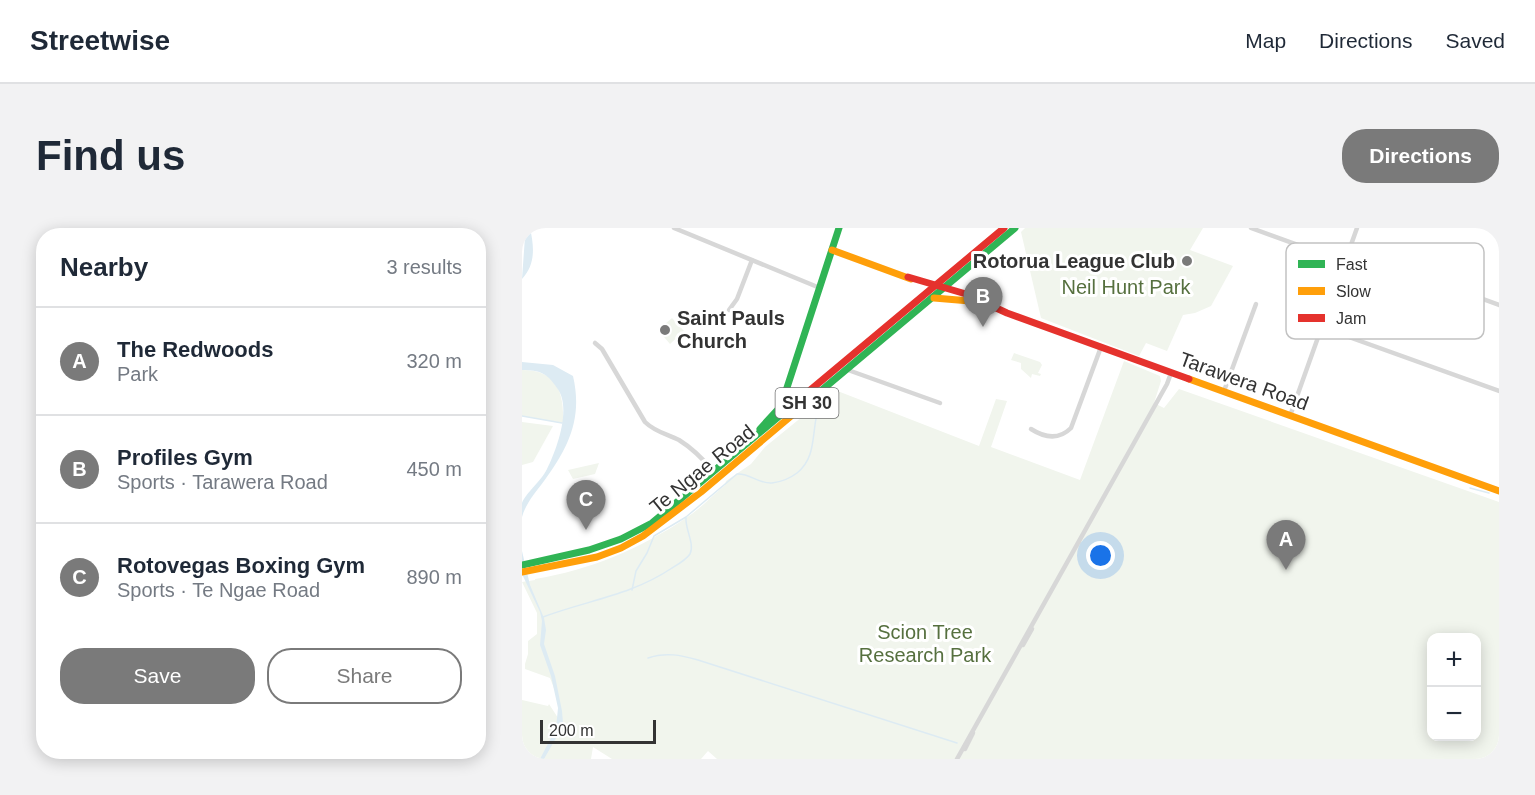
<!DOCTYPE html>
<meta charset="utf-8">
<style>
:root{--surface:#fff;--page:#f2f2f3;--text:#1f2937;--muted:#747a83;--line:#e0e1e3;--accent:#7a7a7a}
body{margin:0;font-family:Arial,sans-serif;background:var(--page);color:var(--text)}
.controls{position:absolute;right:18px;bottom:18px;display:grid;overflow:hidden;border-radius:12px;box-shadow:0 3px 15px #0003}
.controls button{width:54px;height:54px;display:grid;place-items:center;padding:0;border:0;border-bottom:2px solid var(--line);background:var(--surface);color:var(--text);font:30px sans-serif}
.scale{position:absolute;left:18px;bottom:15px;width:116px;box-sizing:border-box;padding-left:6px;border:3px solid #333;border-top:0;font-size:16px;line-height:21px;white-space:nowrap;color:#333;-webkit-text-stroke:4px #fff;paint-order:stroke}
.you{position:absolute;left:579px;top:328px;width:21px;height:21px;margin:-15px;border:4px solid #fff;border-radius:50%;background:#1a73e8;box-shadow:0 0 0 9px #1a73e833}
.badge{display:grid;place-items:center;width:39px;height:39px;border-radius:50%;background:var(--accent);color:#fff;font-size:20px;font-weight:700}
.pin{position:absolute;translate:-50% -50px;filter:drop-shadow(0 2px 3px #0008)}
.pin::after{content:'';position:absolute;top:32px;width:21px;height:18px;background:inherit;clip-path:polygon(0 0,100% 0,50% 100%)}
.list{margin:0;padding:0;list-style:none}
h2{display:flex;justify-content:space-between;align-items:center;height:78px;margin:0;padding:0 24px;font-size:26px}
h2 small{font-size:20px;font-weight:400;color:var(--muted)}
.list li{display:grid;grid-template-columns:39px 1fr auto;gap:18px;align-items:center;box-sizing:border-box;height:108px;padding:0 24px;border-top:2px solid var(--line)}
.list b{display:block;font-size:22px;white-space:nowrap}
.list p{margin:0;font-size:20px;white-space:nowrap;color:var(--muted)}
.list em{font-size:20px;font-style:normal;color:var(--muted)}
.actions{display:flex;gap:12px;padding:18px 24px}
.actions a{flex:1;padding:14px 0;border:2px solid var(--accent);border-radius:24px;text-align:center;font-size:21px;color:var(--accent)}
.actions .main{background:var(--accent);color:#fff}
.map{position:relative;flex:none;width:977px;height:531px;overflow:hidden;border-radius:24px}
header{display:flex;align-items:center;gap:36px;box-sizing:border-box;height:84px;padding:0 30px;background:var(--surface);border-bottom:2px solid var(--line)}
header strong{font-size:28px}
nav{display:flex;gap:33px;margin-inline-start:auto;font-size:21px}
.intro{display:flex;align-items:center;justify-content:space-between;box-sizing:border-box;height:144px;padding:0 36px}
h1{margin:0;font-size:42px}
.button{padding:15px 27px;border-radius:24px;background:var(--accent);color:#fff;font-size:21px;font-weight:700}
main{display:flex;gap:36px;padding:0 36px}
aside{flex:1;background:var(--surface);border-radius:24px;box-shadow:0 3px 15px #0003}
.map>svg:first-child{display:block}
.green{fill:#f1f5ed;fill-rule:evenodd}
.water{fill:#ddebf3}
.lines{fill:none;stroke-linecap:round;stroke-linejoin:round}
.stream{stroke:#ddebf3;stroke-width:1.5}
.street{stroke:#d7d7d7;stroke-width:4.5}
.fast{stroke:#30b455;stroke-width:7}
.slow{stroke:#ff9f0a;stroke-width:7}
.jam{stroke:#e5322d;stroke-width:7}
.poi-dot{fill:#7a7a7a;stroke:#fff;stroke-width:2}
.labels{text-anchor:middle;stroke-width:6;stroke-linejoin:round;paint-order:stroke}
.shield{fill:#fff;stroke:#707070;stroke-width:1.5}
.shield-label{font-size:18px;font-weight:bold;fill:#333}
.poi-label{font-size:20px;font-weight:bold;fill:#333;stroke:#fff;text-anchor:end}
.park-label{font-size:20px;fill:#56703f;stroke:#fff}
.street-label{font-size:20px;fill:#333;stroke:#fff}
.key{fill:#fff;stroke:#c2c2c2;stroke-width:1.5}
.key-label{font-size:16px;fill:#333}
</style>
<header>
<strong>Streetwise</strong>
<nav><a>Map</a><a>Directions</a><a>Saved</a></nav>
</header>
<div class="intro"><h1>Find us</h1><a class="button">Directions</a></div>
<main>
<aside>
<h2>Nearby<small>3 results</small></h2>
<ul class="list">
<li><span class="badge">A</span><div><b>The Redwoods</b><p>Park</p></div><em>320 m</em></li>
<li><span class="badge">B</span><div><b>Profiles Gym</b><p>Sports · Tarawera Road</p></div><em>450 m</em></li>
<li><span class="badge">C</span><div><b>Rotovegas Boxing Gym</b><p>Sports · Te Ngae Road</p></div><em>890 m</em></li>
</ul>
<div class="actions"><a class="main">Save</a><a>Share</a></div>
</aside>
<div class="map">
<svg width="977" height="531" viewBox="0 0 977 531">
<rect width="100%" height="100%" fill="#fff"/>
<g class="green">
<path d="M 503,0 L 681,0 L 668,22 L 711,38 L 689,78 L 673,85 L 661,87 L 645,123 L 624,115 L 617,128 L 519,90 L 499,4 Z"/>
<path d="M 150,90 L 162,103 L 148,116 L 136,102 Z"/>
<path d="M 492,125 L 518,134 L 520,137 L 516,145 L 519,146 L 518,148 L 510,146 L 509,150 L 499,141 L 499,135 L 489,132 Z"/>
<path d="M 602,133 L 638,148 L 639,153 L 632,175 L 642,180 L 657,161 L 977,274 L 977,531 L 195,531 L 186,523 L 179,531 L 90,531 L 71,519 L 69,531 L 0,531 L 0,472 L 26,478 L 27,476 L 38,493 L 37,473 L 28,450 L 3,441 L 3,436 L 6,426 L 6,413 L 15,406 L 15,385 L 0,354 L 13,352 L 13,351 C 68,342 118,321 164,290 C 178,281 190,268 203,257 L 204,253 L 229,236 L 243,219 L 313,162 L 457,218 L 474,171 L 485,173 L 469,219 L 558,252 ZM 910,410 L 954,410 L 954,508 L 910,508 Z"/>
<path d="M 0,142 C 35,142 42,164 41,195 L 0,188 Z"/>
<path d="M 0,194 L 31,198 L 11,234 L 0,237 Z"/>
<path d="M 77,235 L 73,246 L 51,251 L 46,242 Z"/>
</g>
<g class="water">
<path d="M 0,0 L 8,0 C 12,18 14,36 0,51 L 3,9 Z"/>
<path d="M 0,134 L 31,137 L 51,148 C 61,191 46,220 22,253 C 13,265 4,275 0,289 C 0,285 0,279 0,275 C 3,266 20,252 25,241 C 35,221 50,179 35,160 C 25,145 18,142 0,142 Z"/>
<path d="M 0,323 L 8,357 L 22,390 L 24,402 L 22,416 L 33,448 L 40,483 L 41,495 L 38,503 L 22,531 L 18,531 L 34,500 L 36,480 L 29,448 L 18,417 L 20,393 L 18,384 L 0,346 Z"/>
</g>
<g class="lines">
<g class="stream">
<path d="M 0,188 L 40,195"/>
<path d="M 948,260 L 967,265"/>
<path d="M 110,362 L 114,343 L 125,325 L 132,308 L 164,289 L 215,246 C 228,245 236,256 250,255 C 259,254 267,251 275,245 C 298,227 287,196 300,173"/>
<path d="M 21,389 C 66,372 108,368 150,340 C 155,337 164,332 168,326 C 173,316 163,301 164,290"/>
<path d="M 126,430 C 143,424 159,427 176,432 L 435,515"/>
</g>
<g class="street">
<path d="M 152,0 L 298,60"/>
<path d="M 729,0 L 823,34"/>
<path d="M 827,22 L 977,77"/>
<path d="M 207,82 L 215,71 L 230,32"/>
<path d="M 799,99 L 977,163"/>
<path d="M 73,115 L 80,121 L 123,194 C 133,204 145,206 157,212 C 170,220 182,232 192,244"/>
<path d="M 326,142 L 418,175"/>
<path d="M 702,163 L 734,76"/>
<path d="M 768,188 L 835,0"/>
<path d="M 509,201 C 523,210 537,212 549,200 L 579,119"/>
<path d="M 501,417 L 510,401"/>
<path d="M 443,521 L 451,505"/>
<path d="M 435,531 L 645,156 L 649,145"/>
</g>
<g class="fast">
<path d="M 288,172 L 493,0"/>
<path d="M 238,201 L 259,178 L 317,0"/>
<path d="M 0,337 L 67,322 L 99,311 L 130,295 L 274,174"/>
</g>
<g class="slow">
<path d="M 310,22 L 389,51"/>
<path d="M 412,70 L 448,73"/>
<path d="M 667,151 L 977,263"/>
<path d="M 0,344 L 75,329 L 99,320 L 121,308 L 179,264 L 288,172"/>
</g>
<g class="jam">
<path d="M 386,49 L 444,66 L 485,85 L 667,151"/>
<path d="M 274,174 L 482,0"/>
</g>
</g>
<g class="poi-dot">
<circle cx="665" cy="33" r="6"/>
<circle cx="143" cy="102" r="6"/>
</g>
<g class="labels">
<rect class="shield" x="253.5" y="160" width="63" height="30" rx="4.5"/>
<g class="shield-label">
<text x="285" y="181">SH 30</text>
</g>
<g class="poi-label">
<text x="653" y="40">Rotorua League Club</text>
<text x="155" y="97" text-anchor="start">Saint Pauls<tspan x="155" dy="23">Church</tspan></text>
</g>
<g class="park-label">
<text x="604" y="66">Neil Hunt Park</text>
<text x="403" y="411">Scion Tree<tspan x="403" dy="23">Research Park</tspan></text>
</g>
<g class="street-label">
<text transform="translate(722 153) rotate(20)" y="7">Tarawera Road</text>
<text transform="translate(180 241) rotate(-39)" y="7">Te Ngae Road</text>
</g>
</g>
<rect x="764" y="15" width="198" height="96" rx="9" class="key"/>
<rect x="776" y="32" width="27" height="8" fill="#30b455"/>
<rect x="776" y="59" width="27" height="8" fill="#ff9f0a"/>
<rect x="776" y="86" width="27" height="8" fill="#e5322d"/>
<g class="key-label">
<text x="814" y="42">Fast</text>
<text x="814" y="69">Slow</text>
<text x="814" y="96">Jam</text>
</g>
</svg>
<div class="controls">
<button>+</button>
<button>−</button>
</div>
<div class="scale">200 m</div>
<div class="you"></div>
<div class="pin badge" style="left:764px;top:342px">A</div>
<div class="pin badge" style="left:461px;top:99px">B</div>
<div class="pin badge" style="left:64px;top:302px">C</div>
</div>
</main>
